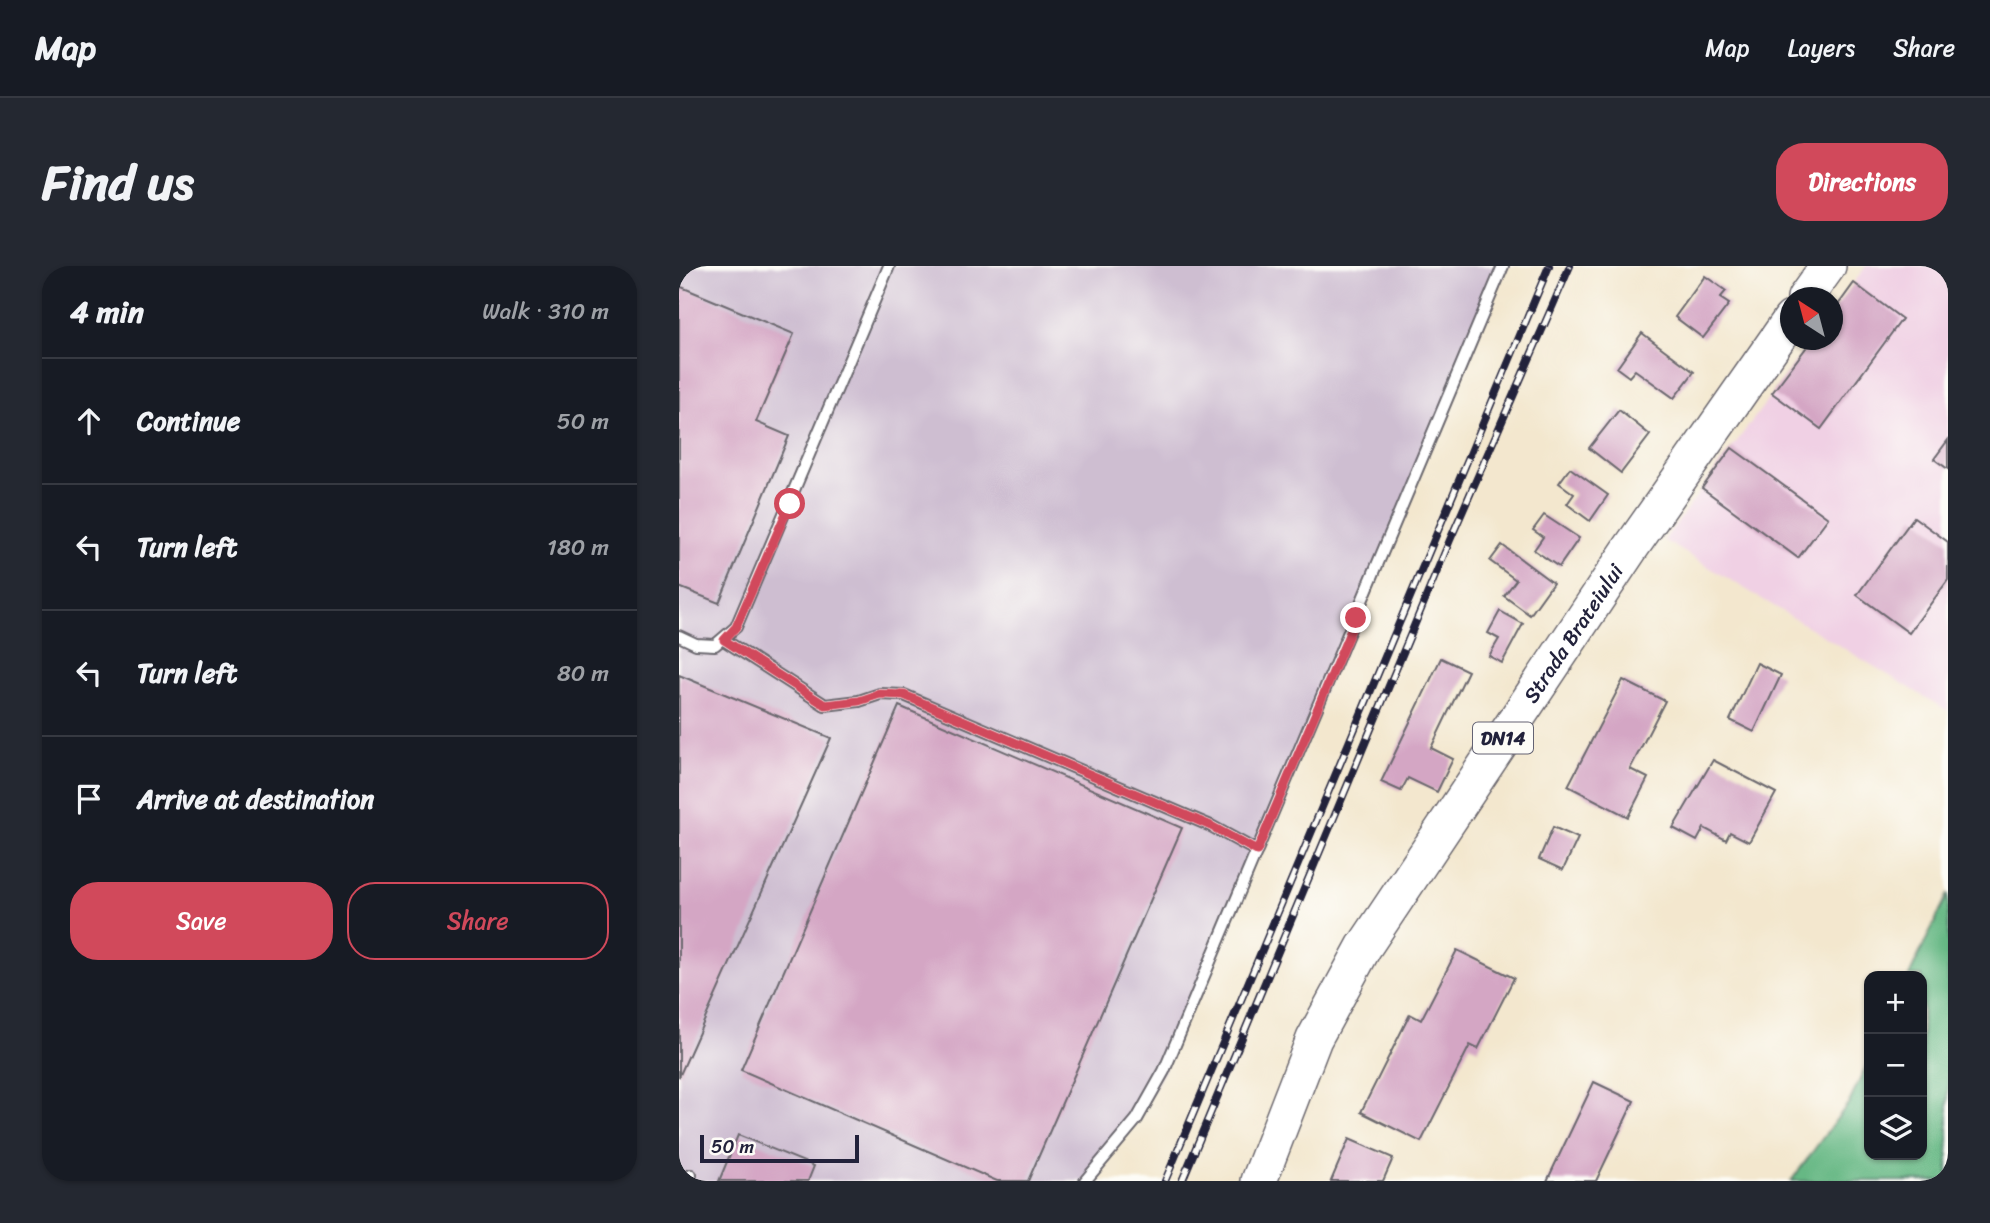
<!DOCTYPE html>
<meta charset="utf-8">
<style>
:root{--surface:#171b24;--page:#242831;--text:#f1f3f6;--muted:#9ea1a6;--line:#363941;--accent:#d1495b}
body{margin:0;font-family:Sriracha,sans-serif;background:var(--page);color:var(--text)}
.controls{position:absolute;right:21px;bottom:21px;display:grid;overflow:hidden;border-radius:14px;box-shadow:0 2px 5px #0004}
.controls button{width:63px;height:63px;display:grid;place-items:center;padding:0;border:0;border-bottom:2px solid var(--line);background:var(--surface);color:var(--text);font:35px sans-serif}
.compass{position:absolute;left:1101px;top:21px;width:63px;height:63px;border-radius:50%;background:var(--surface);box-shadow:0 2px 5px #0004;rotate:324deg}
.scale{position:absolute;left:21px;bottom:18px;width:159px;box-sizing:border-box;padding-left:7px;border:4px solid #22223b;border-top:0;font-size:19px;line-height:24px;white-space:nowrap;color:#22223b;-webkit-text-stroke:5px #fdfcf7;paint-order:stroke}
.stop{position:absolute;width:21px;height:21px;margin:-16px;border:5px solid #d1495b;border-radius:50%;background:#fff}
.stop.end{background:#d1495b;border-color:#fff;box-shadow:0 2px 7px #0008}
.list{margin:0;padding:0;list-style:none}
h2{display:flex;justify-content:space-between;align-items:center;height:91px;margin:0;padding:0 28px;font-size:30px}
h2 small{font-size:23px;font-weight:400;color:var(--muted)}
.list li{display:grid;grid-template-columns:46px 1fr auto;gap:21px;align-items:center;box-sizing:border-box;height:126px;padding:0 28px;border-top:2px solid var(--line)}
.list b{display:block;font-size:26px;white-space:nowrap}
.list em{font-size:23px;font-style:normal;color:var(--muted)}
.actions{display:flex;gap:14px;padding:21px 28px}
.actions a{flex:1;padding:16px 0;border:2px solid var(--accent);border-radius:28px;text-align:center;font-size:24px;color:var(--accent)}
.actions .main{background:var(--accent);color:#fff}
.icon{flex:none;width:38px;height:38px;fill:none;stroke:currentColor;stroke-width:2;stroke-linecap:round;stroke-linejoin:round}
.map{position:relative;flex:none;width:1269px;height:915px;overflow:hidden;border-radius:28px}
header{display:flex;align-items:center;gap:42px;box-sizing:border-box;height:98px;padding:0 35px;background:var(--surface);border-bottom:2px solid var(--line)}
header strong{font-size:33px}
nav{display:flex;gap:38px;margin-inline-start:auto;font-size:24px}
.intro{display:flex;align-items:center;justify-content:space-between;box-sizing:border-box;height:168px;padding:0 42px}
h1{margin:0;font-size:49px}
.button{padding:18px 32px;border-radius:28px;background:var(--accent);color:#fff;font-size:24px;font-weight:700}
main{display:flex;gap:42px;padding:0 42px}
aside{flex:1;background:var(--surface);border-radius:28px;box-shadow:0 2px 5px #0004}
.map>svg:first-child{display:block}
.built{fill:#f0d0e4}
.industrial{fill:#cebed1}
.forest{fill:#66b884;stroke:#446d60;stroke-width:2}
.building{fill:#d4a6c4}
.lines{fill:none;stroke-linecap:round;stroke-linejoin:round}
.lane-casing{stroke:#6b676e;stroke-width:14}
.primary-casing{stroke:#6b676e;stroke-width:38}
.lane{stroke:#fff;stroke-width:10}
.primary{stroke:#fff;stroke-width:35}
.rail-casing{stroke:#22223b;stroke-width:8}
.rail{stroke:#fdfcf7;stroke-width:5;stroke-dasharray:16;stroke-linecap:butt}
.route{stroke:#d1495b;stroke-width:9}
.labels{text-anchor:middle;stroke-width:5;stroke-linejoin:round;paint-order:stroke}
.shield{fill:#fdfcf7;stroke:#646373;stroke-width:2}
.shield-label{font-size:19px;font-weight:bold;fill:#22223b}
.street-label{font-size:21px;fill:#22223b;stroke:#fdfcf7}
</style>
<header>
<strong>Map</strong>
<nav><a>Map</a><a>Layers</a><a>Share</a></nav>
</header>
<div class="intro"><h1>Find us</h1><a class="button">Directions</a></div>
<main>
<aside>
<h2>4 min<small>Walk · 310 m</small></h2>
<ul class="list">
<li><svg class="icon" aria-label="ahead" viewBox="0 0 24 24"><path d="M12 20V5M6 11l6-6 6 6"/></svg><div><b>Continue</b></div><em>50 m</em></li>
<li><svg class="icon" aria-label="left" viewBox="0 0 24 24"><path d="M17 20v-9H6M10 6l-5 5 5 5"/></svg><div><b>Turn left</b></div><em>180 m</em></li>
<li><svg class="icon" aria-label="left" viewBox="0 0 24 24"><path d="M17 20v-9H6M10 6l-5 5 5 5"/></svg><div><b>Turn left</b></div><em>80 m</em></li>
<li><svg class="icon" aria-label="arrive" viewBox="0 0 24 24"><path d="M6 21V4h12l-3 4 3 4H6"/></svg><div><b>Arrive at destination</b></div></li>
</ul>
<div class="actions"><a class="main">Save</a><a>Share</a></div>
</aside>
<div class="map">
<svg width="1269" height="915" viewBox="0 0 1269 915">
<rect width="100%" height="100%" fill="#fdfcf7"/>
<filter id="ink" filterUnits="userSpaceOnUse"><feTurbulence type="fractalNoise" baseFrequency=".0143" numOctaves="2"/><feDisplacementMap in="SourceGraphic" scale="14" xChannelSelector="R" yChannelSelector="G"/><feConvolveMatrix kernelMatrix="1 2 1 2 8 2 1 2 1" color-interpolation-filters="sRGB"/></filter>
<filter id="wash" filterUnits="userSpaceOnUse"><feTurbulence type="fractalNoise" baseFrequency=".00686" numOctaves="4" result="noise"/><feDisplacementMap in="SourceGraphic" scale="28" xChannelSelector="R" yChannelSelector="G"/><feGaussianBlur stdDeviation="1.57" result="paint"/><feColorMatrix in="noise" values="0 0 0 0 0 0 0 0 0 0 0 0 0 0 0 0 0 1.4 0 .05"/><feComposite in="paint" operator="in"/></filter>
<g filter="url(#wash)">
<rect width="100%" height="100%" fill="#f3e7ce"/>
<path class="built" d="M 1187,0 L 1269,0 L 1269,445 L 985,274 L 1133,74 L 1154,74 L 1154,46 Z"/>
<path class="industrial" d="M 0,0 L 824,0 L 485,805 L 458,853 L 406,915 L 0,915 Z"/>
<path class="forest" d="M 1269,628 L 1269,915 L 1112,915 L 1171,835 L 1190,794 L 1190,889 L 1243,889 L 1243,710 L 1230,710 Z"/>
<g id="blocks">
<g class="building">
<path d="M 1026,10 L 1047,25 L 1041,32 L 1050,38 L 1024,72 L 996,51 Z"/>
<path d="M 1175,17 L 1223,53 L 1142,163 L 1093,127 L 1133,74 L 1154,74 L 1154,46 Z"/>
<path d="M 0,20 L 115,68 L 77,156 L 110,170 L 40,337 L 0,321 Z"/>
<path d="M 963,67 L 1015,106 L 995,132 L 956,104 L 950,111 L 938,102 Z"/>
<path d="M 940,144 L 971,169 L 942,207 L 910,182 Z"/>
<path d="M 1269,174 L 1269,203 L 1255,193 Z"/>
<path d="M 1053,182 L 1149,252 L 1119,292 L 1023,222 Z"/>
<path d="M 891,202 L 929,229 L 911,255 L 888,238 L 895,228 L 880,217 Z"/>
<path d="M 865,249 L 900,272 L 880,301 L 855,284 L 864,271 L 854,264 Z"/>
<path d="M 1235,251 L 1269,276 L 1269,314 L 1230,367 L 1178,329 Z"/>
<path d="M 823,279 L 874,317 L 851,349 L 825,330 L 837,314 L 811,295 Z"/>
<path d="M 821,345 L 844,358 L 823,397 L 810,390 L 820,373 L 809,367 Z"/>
<path d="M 762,392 L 789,405 L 752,482 L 774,493 L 758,526 L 729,512 L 722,525 L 702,516 Z"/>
<path d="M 1078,397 L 1102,409 L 1075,466 L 1051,454 Z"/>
<path d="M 0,409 L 152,472 L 0,811 Z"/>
<path d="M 944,414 L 986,435 L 951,503 L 969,512 L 949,551 L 889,520 Z"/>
<path d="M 220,440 L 503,562 L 349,915 L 318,915 L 62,804 Z"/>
<path d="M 1034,494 L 1097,527 L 1070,576 L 1051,566 L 1047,574 L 1025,562 L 1018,575 L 994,562 Z"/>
<path d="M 874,561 L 899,572 L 884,604 L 860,593 Z"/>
<path d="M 778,684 L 835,712 L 799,783 L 791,779 L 742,876 L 682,846 L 731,748 L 742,754 Z"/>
<path d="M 915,816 L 955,835 L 917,915 L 868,915 Z"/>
<path d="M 59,869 L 135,900 L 129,915 L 40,915 Z"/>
<path d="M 670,873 L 714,892 L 704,915 L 652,915 Z"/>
</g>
</g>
</g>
<g filter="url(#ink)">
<use href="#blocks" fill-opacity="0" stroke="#6b676e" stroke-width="2"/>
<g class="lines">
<defs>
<g id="lane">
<path d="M 0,370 L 17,378 L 36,379 L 57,361 L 210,0"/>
<path d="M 45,374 L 146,439 L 180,435 L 201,428 L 225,429 L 532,560 L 578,585"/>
<path d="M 9,915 L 12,909"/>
<path d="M 406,915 L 458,853 L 485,805 L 824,0"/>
</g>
<g id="primary">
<path d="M 1126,32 L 1149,0"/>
<path id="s1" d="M 580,915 L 635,773 L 685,681 L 951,283 L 1112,53"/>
</g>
</defs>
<use href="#lane" class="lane-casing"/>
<use href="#primary" class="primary-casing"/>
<use href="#lane" class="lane"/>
<use href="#primary" class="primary"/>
<defs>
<g id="rail">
<path d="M 486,915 L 870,0"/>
<path d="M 503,915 L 771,274 L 891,0"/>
</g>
</defs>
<use href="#rail" class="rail-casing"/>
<use href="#rail" class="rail"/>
</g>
</g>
<g class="lines" filter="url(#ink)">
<path class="route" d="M 111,238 L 57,361 L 45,374 L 146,439 L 180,435 L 201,428 L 225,429 L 532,560 L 578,585 L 677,352"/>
</g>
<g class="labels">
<rect class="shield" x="794" y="456.5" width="60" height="31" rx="5"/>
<g class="shield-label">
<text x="824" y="479">DN14</text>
</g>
<g class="street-label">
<text dy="7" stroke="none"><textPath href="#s1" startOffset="634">Strada Brateiului</textPath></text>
</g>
</g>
</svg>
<div class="controls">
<button>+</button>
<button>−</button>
<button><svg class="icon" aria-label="layers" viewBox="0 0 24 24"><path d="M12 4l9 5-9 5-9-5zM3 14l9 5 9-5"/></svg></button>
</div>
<svg class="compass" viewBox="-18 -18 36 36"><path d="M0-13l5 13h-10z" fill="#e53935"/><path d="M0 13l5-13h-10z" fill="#9ea1a6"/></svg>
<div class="scale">50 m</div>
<div class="stop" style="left:111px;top:238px"></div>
<div class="stop end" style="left:677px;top:352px"></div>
</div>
</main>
